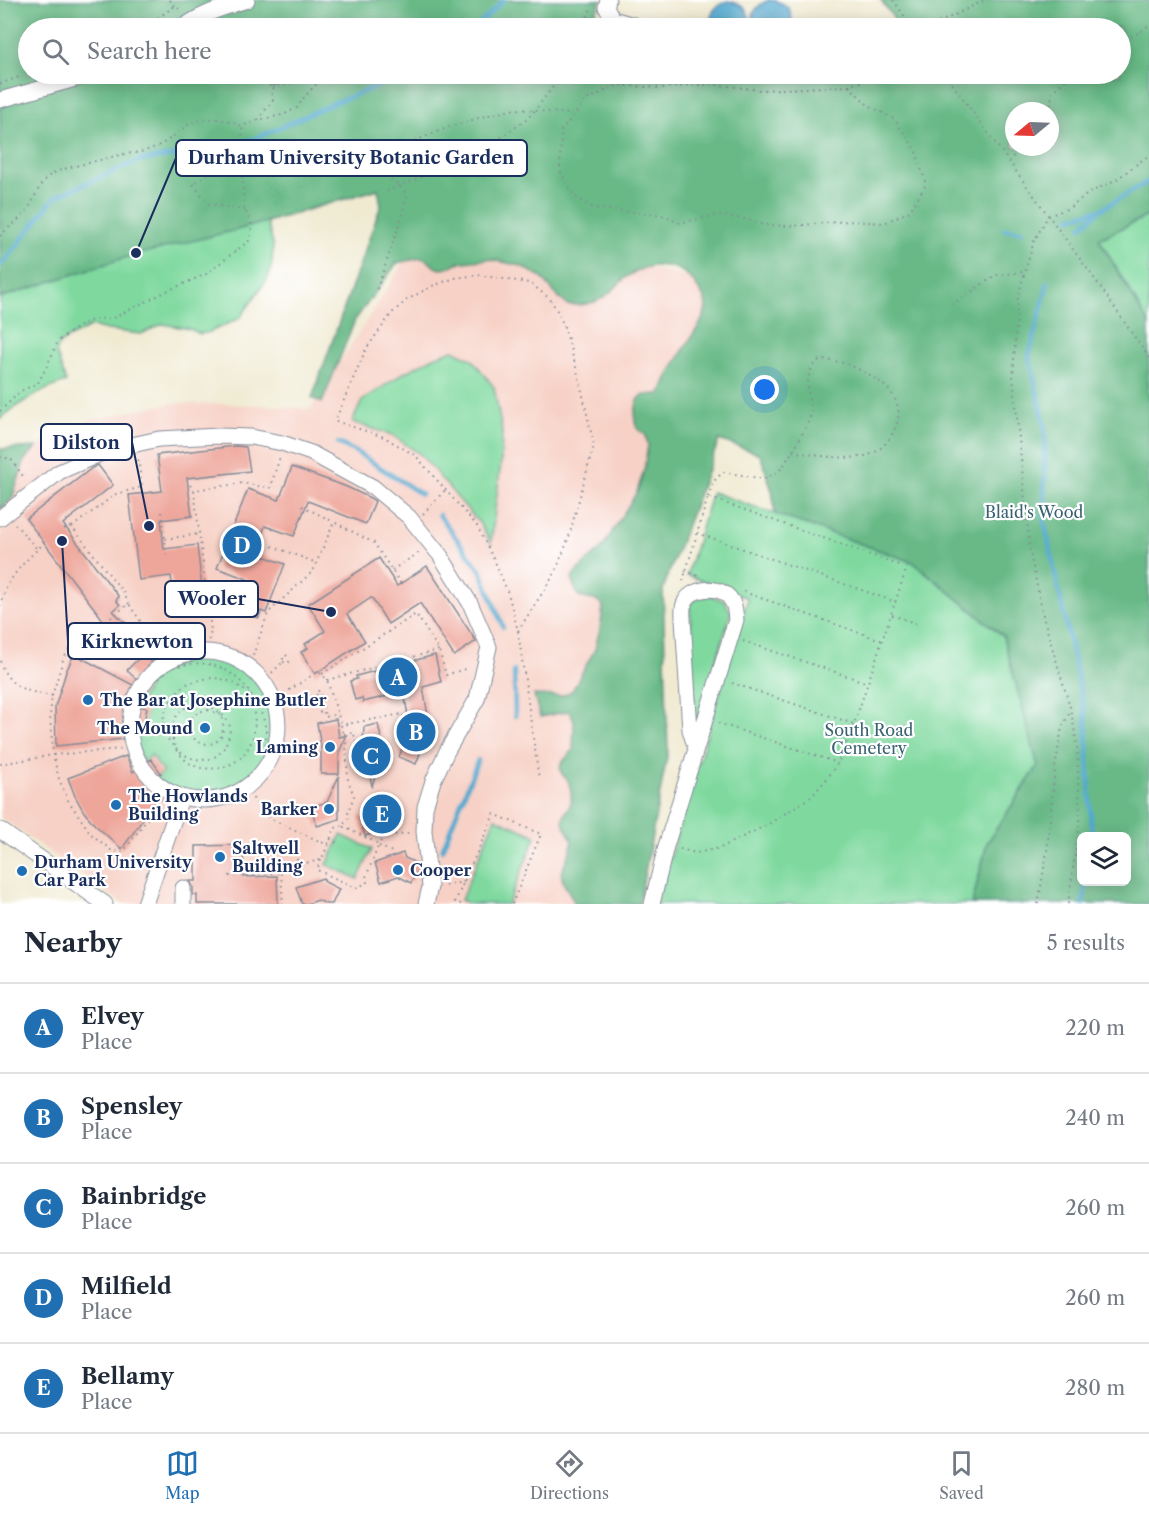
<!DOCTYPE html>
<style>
:root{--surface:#fff;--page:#f6f6f7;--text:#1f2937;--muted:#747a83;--line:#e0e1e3;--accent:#1f6fb2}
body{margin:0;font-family:"Libre Caslon Text",serif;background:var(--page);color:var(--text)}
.controls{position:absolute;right:18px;bottom:18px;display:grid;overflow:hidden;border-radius:9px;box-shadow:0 3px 15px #0003}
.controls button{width:54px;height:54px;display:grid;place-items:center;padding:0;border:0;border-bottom:2px solid var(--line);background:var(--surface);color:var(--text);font:30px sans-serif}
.compass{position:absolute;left:1005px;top:102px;width:54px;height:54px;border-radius:50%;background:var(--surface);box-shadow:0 3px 15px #0003;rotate:251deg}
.you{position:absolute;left:765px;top:390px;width:21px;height:21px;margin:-15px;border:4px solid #fff;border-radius:50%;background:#1a73e8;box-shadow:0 0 0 9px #1a73e833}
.badge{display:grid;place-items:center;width:39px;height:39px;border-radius:50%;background:var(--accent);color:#fff;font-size:20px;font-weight:700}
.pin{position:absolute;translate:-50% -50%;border:3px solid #fff;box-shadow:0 2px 6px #0006}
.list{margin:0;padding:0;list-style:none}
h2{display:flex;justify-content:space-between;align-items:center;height:78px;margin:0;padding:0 24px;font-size:26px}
h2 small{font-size:20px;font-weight:400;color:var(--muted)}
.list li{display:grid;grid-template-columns:39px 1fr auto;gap:18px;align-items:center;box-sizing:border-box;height:90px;padding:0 24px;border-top:2px solid var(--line)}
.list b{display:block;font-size:22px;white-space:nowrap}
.list p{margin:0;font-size:20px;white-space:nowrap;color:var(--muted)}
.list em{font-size:20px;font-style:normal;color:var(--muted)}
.icon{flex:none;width:33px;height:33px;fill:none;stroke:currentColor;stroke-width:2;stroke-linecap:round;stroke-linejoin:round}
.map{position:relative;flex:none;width:1149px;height:904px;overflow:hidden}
.search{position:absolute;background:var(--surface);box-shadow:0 3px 15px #0003;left:18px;right:18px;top:18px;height:66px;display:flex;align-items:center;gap:15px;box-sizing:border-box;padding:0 21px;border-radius:33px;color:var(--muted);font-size:22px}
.sheet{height:528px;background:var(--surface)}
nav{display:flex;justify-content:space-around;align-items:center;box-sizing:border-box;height:84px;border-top:2px solid var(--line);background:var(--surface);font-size:16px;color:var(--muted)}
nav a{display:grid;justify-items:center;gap:3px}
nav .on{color:var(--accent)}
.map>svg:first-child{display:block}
.built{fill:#f7d1c6}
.green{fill:#7fd99f;stroke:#4d847e;stroke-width:1.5}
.forest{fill:#67b986;stroke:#417472;stroke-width:1.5;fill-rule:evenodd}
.water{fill:#52a9cf;stroke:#366c96;stroke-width:1.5}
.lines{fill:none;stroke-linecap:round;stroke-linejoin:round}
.stream{stroke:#52a9cf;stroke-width:4.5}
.building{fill:#eea59a}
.minor-casing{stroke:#868c98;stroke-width:17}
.path{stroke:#868c98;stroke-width:2;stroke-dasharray:1.5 4.5;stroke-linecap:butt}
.minor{stroke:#fff;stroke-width:15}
.poi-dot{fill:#1f6fb2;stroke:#fff;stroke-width:2}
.labels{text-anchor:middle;stroke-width:4.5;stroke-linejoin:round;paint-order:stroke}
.park-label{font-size:16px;fill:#396272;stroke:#fff}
.poi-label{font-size:16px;font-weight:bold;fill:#1b2f5e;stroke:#fff;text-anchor:start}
.leader{fill:none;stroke:#1b2f5e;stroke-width:2}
.callout-dot{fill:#1b2f5e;stroke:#fff;stroke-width:2}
.callout{fill:#fff;stroke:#1b2f5e;stroke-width:2}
.callout-label{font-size:18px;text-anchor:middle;font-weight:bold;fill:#1b2f5e}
</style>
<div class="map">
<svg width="1149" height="904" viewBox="0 0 1149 904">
<rect width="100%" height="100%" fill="#fff"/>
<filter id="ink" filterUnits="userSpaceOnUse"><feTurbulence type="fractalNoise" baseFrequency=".0167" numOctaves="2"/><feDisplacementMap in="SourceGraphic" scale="12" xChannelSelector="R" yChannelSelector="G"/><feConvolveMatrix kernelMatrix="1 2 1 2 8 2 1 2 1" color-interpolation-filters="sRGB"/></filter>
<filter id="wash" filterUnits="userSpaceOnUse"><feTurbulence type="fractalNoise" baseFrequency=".008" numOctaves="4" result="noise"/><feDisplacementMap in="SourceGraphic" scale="24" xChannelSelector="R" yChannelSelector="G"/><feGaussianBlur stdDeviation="1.35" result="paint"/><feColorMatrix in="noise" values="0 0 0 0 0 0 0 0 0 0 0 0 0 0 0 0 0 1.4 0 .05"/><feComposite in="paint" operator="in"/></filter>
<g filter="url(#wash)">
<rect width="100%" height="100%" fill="#f0ead1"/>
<path class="built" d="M 432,218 L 720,285 L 571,904 L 123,904 L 0,817 L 0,510 L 19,477 L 25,459 L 37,447 L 63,432 L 93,419 L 172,403 L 259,405 L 310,409 Z"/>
<g class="green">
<path d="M 0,109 L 378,189 L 267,222 L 273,244 L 272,263 L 268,278 L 240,318 L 210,332 L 200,334 L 190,329 L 163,324 L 141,334 L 107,330 L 92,326 L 70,337 L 60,344 L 56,352 L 66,382 C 41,390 20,402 0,419 Z"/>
<path d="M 1149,215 L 1149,324 L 1099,239 Z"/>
<path d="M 453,350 L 472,359 L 494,387 L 502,431 L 501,462 L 491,543 L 480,524 L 421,455 L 392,435 L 352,422 L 362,401 L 402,374 L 434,357 Z"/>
<path d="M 712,492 L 913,562 L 1003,636 L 1038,766 L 987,843 L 972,904 L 656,904 L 748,598 L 687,575 Z"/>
<path d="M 709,595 L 725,601 L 731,613 L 697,722 L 694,720 L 690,604 L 697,598 Z"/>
<path d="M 200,657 C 243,660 282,689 272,736 C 269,752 268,757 258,769 C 255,774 252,780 247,784 C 243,788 224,797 219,798 C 213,799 206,797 200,797 C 183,796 167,790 155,779 L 163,772 L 151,755 L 143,763 L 135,744 L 133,723 L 144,725 L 146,706 L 138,704 L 155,675 L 182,662 Z"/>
<path d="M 495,818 L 536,836 L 508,904 L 470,904 L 461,900 Z"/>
<path d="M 341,835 L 372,849 L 358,879 L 327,865 Z"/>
</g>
<g class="forest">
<path d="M 0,0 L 601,0 L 590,28 L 28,28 L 28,74 L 811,74 L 852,75 L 856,74 L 1120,74 L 1120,28 L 900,28 L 881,0 L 1149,0 L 1149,215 L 1099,239 L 1149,324 L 1149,904 L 972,904 L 987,843 L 1038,766 L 1003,636 L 913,562 L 775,514 L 772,491 L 760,454 L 719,440 L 663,589 L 668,751 L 639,904 L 574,904 C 573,895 564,888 562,878 C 560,867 572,854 572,842 C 571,834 563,828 563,820 C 563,814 569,809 571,803 C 572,796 570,786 568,780 C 553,769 563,760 573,751 L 574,720 L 569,711 L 540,717 L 534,695 L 561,696 L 572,691 L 595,649 L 601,624 L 603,606 L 598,601 L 579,597 L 573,584 L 572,577 L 587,561 L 602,548 L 637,492 L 644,470 L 648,445 L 645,434 C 642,432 639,431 637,428 C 633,421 635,400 642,396 C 648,393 654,396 661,393 C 668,372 681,355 692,336 C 697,329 703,321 705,312 C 708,302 702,294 697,287 C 681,261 652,260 628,276 C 620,282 613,291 604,297 C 593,305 581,305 568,305 L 559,298 L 541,277 L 521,266 L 489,259 L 457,263 L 448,268 L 441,269 L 435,267 L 427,260 L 421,258 L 397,263 L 355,320 L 322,403 L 312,398 L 381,205 L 378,189 L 252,226 L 124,258 L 0,298 ZM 1014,111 L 1050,111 L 1050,147 L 1014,147 ZM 1082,836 L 1126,836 L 1126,882 L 1082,882 Z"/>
<path d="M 37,447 L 25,459 L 12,499 L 0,510 L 0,449 Z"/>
</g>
<g class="water">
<path d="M 769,0 C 786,1 796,11 790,28 L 755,28 C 749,15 756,5 769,0 Z"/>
<path d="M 727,1 C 743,3 752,12 749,28 L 712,28 C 708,15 714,6 727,1 Z"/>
</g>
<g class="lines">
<g class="stream">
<path d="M 475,28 L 504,0"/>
<path d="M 1069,218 L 1097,210"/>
<path d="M 1081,227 L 1100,210 L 1149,181"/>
<path d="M 1004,229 L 1023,231"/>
<path d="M 0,265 L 5,261 L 55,197 L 138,161 L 194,153 L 254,139 L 336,102 L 411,74"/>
<path d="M 1048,282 L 1029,356 L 1045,427 L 1044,521 L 1086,718 L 1092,836"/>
<path d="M 338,443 L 356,452 L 421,494"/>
<path d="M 439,515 L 481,571 L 503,627"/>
<path d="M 514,671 L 515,716"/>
<path d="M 442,850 L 478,760"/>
<path d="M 1083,904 L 1086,882"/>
</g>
</g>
<g id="blocks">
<g class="building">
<path d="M 268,74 L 303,74 L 273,86 Z"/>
<path d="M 236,446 L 246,447 L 250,471 L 187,478 L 192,516 L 161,520 L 164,549 L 197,545 L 203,597 L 198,598 L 199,605 L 179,607 L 178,599 L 174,599 L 171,576 L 139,580 L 129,495 L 162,491 L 157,455 Z"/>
<path d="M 98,465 L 113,485 L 63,524 L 119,597 L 116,600 L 120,605 L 113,611 L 134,631 L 111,655 L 97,642 L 110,629 L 26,519 L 92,468 Z"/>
<path d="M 292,467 L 347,487 L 370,498 L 375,501 L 366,524 L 308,501 L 294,536 L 265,526 L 255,553 L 285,564 L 266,613 L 261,611 L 259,618 L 240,611 L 242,603 L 239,602 L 247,579 L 217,568 L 248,489 L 279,500 Z"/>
<path d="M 379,558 L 397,586 L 427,566 L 476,641 L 454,656 L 420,603 L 388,624 L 372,598 L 371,598 L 347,614 L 365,641 L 315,674 L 301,652 L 308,648 L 305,644 L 325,631 L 308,604 Z"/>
<path d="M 74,654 L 133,685 L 125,703 L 147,708 L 143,726 L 122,721 L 123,739 L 56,746 L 55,707 L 66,672 Z"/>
<path d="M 143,654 L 153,664 L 137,680 L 127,670 Z"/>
<path d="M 435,655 L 441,682 L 423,687 L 430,727 L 416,764 L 399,757 L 408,733 L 408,716 L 404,692 L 363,702 L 362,698 L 355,700 L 350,681 L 357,679 L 356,676 Z"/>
<path d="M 336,719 L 339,737 L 347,735 L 339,752 L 339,774 L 321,774 L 321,747 L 317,723 Z"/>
<path d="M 378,724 L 384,752 L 372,786 L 363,742 L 364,727 Z"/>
<path d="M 126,756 L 133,772 L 151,759 L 161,773 L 143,786 L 158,798 L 122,849 L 95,825 L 84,812 L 75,796 L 68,778 Z"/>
<path d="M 339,776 L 339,819 L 317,826 L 311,807 L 327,802 Z"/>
<path d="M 381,798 L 400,807 L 392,823 L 394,827 L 365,836 L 359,817 L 375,811 Z"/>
<path d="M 243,845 L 244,877 L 277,876 L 278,904 L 197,904 L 197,895 L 193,895 L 193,887 L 190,881 L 196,881 L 196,846 Z"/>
<path d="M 403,853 L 405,858 L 418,864 L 418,869 L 411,883 L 398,876 L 381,882 L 375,863 Z"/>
<path d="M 323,878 L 325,882 L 339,889 L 332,904 L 326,904 L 318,900 L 307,904 L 302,904 L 296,887 Z"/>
</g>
</g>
</g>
<g filter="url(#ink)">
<use href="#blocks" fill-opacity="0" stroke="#868c98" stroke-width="1.5"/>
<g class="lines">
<defs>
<g id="minor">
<path d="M 608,0 L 606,7 L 613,19 L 633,25"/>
<path d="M 182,28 C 201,13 224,8 247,0"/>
<path d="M 0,100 L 93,74"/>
<path d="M 0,518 L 59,472 L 109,450 L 159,439 L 219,436 L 251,437 L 282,443 L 311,453 L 373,487 L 409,517 L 440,555 L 470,603 L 489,647 L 477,699 L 447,751 L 433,781 L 425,807 L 424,831 L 430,887 L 426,904"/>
<circle cx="204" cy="726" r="74"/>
<path d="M 0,830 L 105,904"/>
<path d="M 183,888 L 183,904"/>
<path d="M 145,904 L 181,798"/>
<path d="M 652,904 L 666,846 L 736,620 C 735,611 735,604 729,597 C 718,585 690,587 684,604 C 682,608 683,615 683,619 L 690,730 L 696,749"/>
</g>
</defs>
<use href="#minor" class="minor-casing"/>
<g class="path">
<path d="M 170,0 L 175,6"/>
<path d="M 893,0 L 913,28"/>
<path d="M 143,28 L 175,6 L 180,10"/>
<path d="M 583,28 L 591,8"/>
<path d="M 928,28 L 985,0"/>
<path d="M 1120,41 L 1141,32 L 1149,25"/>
<path d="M 265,74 L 271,89 L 292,83 L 310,76 L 325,75 L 333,74"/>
<path d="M 945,74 L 1099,285 L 1149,358"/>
<path d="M 0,84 L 19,77 L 20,78"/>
<path d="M 849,86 L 868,105 L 894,119 L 915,149 L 926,184 L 910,211 L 884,223 L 848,221 L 792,226 L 765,225 L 744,219 L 717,215 L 680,223 L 662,215 L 593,208 L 574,196 L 560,171 L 561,131 L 586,100 L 618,85 L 660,88 L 713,84 L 759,90 L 849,86 L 879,74"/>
<path d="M 1050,117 L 1052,92 L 1072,74"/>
<path d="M 258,120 L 273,100 L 271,89"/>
<path d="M 359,162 L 385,153 L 449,127 L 485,116 L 516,109 L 572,114"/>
<path d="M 1009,162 L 1020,147"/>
<path d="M 387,191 L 472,157 L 496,141 L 527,119 L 535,110 L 563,74"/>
<path d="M 245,210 L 209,204 L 193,184 L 205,175 L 243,169 L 249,173 L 260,175 L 359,162 L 380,173 L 400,186 L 407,195 L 402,217 L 376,292"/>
<path d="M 0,236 C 7,228 17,222 24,214 C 35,203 36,186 49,176 C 59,169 72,167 84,164 C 97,161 110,157 124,154 C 135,153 144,152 155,147 C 173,141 182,123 202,120 C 219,117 226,120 242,126 L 258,120 L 283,115 L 297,108 L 305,96 L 325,75"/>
<path d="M 952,305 L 996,275 L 1024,272"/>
<path d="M 0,411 L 21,391 L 38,383 L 47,366 L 58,341 L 85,322 L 97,319 L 113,318 L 167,291 L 206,274 L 250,240 L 252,226 L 245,210 L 243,190 L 242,126"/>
<path d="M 0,457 L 11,459 L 25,479"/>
<path d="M 190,485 L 194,490"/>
<path d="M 708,497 L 714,481 L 723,472 L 764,479 C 769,477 775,474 780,470 C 787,462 810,423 811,413 C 811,408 810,404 809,399 C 807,383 806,373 818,361 C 835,358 851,365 866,373 C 892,387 909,407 891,436 C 886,444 879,451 871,454 C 853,462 811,455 792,451"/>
<path d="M 302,506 L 334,522"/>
<path d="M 162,512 L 167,557"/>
<path d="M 423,514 L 446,489"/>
<path d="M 15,524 L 37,549"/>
<path d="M 64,529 L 72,527"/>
<path d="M 697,533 L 896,602"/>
<path d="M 165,539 L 200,534"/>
<path d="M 261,542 L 317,563"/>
<path d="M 392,570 L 420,552"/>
<path d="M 685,571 L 699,576"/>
<path d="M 683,581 L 708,497 L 899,565"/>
<path d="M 744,592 L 883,641"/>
<path d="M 129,604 L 123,592 L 72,527 L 116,494 L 142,487 L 138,458"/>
<path d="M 0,606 C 6,580 22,564 41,546"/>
<path d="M 892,615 L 920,625"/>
<path d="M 518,631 L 555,573 L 568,540 L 594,445 L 579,378 L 565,329 L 558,312 L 550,299 L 530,283 L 478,275 L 455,278 L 432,286 L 407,300 L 392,313 L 366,349 L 335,421 L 384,437 L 416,456 L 477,526 L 496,564 L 508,593 L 518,631 L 539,779"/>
<path d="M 743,641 L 868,683"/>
<path d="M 206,652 L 211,631 L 194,490 L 243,483 L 270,488 L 280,457"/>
<path d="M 0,661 C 9,689 26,691 52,696"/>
<path d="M 167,661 L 129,604 L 70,648 L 63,660 L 52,696 L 50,716 L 53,755 L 59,779 L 68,800 L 91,834 L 112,851 L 123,852 L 167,792"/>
<path d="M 283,662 L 288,663 L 290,661 L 290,657"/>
<path d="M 249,667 L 268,613 L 313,571 L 334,522 L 374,543 L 401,584"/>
<path d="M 150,674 C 168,669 188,661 208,664 C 225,667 242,679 251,695 C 253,700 253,707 254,713 C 259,747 237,773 202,768 C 176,764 160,727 183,709 C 196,699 212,705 223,716 C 226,719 229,723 230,727 C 230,731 229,737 227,741 C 213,783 147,747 167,707 C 171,700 177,690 184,686 C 187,683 193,682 197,681 C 231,669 263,698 266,732 C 268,752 258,771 248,787"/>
<path d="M 322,674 L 416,614 L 439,650 L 446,675 L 468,668"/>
<path d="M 327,680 L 439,650"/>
<path d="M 263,681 L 283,662 L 283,658 L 285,655 L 290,657"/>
<path d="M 732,683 L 854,724"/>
<path d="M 274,700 L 317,672 L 322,674 L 327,680 L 341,724"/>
<path d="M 208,710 L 222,715 C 222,719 224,724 223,729 C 220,757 177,741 192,718 C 196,712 201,711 208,710 Z"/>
<path d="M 320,713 L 316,691 L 320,691 L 325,717 L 338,714"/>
<path d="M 718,723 L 838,763"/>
<path d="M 403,729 L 403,714 L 341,725 L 346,744 L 348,780 L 354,796 L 348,812 L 349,818 L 342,826 L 379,844 L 384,836 L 409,833"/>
<path d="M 344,734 L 354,733 L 356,747"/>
<path d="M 0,764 L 53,755 L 132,748"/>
<path d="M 245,789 L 269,818 L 328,845 L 321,860 L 301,864 L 298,867 L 294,866 L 293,862 L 298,859 L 301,861 L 301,864"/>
<path d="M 330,839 L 337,843"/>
<path d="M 328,844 L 335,828 L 342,826"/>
<path d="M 379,846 L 392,852"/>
<path d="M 680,849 L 696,853 L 720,848 L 769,824 L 812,796 L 828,777 L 838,763 L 854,724 L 908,564"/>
<path d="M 321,860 L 317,870 L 356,888 L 367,883 L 366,877 L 379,844"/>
<path d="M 281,873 L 283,904"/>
<path d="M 229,876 L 281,873 L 282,867 L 292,865"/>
<path d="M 445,885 L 464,882 L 468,883"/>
<path d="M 461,904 L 455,902 L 494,814 L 541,834 L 512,904"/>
<path d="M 1038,904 L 1047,851 L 1055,768 L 1062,727 L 1071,710"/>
<path d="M 1068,904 L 1080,819 L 1077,745 L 1071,710 L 1044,620 L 1030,552 L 1013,376 L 1018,296 L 1034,241 L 1048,216 L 1069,208 L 1089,193 L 1117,179 L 1149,155"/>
</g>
<use href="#minor" class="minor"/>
</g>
</g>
<g class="poi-dot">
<circle cx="88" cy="700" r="6"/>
<circle cx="205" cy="728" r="6"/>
<circle cx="330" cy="747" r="6"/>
<circle cx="116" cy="805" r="6"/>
<circle cx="329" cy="809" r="6"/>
<circle cx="220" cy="857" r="6"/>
<circle cx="398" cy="870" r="6"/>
<circle cx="22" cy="871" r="6"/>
</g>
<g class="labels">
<g class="park-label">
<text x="1034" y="518">Blaid's Wood</text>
<text x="869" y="736">South Road<tspan x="869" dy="18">Cemetery</tspan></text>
</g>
<g class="poi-label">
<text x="100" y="706">The Bar at Josephine Butler</text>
<text x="193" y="734" text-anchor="end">The Mound</text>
<text x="318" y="753" text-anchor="end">Laming</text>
<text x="128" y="802">The Howlands<tspan x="128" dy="18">Building</tspan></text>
<text x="317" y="815" text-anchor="end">Barker</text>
<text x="232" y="854">Saltwell<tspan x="232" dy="18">Building</tspan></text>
<text x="34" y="868">Durham University<tspan x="34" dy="18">Car Park</tspan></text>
<text x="410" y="876">Cooper</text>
</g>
</g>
<path class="leader" d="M136 253L176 158M149 526L132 442M331 612L258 599M62 541L68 641"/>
<g class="callout-dot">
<circle cx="136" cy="253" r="6"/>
<circle cx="149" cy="526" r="6"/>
<circle cx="331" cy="612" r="6"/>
<circle cx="62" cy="541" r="6"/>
</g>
<g class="callout">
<rect x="176" y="140" width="351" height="36" rx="6"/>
<rect x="41" y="424" width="91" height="36" rx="6"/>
<rect x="165" y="581" width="93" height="36" rx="6"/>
<rect x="68" y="623" width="137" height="36" rx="6"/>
</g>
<g class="callout-label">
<text x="351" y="164">Durham University Botanic Garden</text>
<text x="86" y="449">Dilston</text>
<text x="212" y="605">Wooler</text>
<text x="137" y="648">Kirknewton</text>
</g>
</svg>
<div class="controls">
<button><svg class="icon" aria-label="layers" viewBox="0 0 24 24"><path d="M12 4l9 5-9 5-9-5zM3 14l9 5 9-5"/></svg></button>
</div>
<svg class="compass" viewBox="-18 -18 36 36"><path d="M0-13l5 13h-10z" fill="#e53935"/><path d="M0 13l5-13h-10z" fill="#747a83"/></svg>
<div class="you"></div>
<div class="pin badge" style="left:398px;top:677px">A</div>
<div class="pin badge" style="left:416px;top:732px">B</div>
<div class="pin badge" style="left:371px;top:756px">C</div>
<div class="pin badge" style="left:242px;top:545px">D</div>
<div class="pin badge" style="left:382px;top:814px">E</div>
<div class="search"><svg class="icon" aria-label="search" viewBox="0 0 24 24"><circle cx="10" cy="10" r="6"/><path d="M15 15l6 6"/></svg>Search here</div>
</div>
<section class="sheet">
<h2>Nearby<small>5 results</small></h2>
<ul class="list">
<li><span class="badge">A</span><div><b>Elvey</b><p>Place</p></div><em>220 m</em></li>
<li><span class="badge">B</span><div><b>Spensley</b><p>Place</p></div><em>240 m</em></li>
<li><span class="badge">C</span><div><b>Bainbridge</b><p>Place</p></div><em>260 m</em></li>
<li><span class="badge">D</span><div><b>Milfield</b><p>Place</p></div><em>260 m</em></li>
<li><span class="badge">E</span><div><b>Bellamy</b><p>Place</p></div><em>280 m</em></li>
</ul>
</section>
<nav>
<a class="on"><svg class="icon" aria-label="map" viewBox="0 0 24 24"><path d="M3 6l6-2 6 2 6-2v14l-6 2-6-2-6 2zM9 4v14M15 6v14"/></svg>Map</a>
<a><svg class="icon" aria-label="directions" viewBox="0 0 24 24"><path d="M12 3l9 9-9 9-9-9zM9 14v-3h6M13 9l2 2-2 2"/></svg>Directions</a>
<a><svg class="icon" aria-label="saved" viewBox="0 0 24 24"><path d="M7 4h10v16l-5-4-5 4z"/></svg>Saved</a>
</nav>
